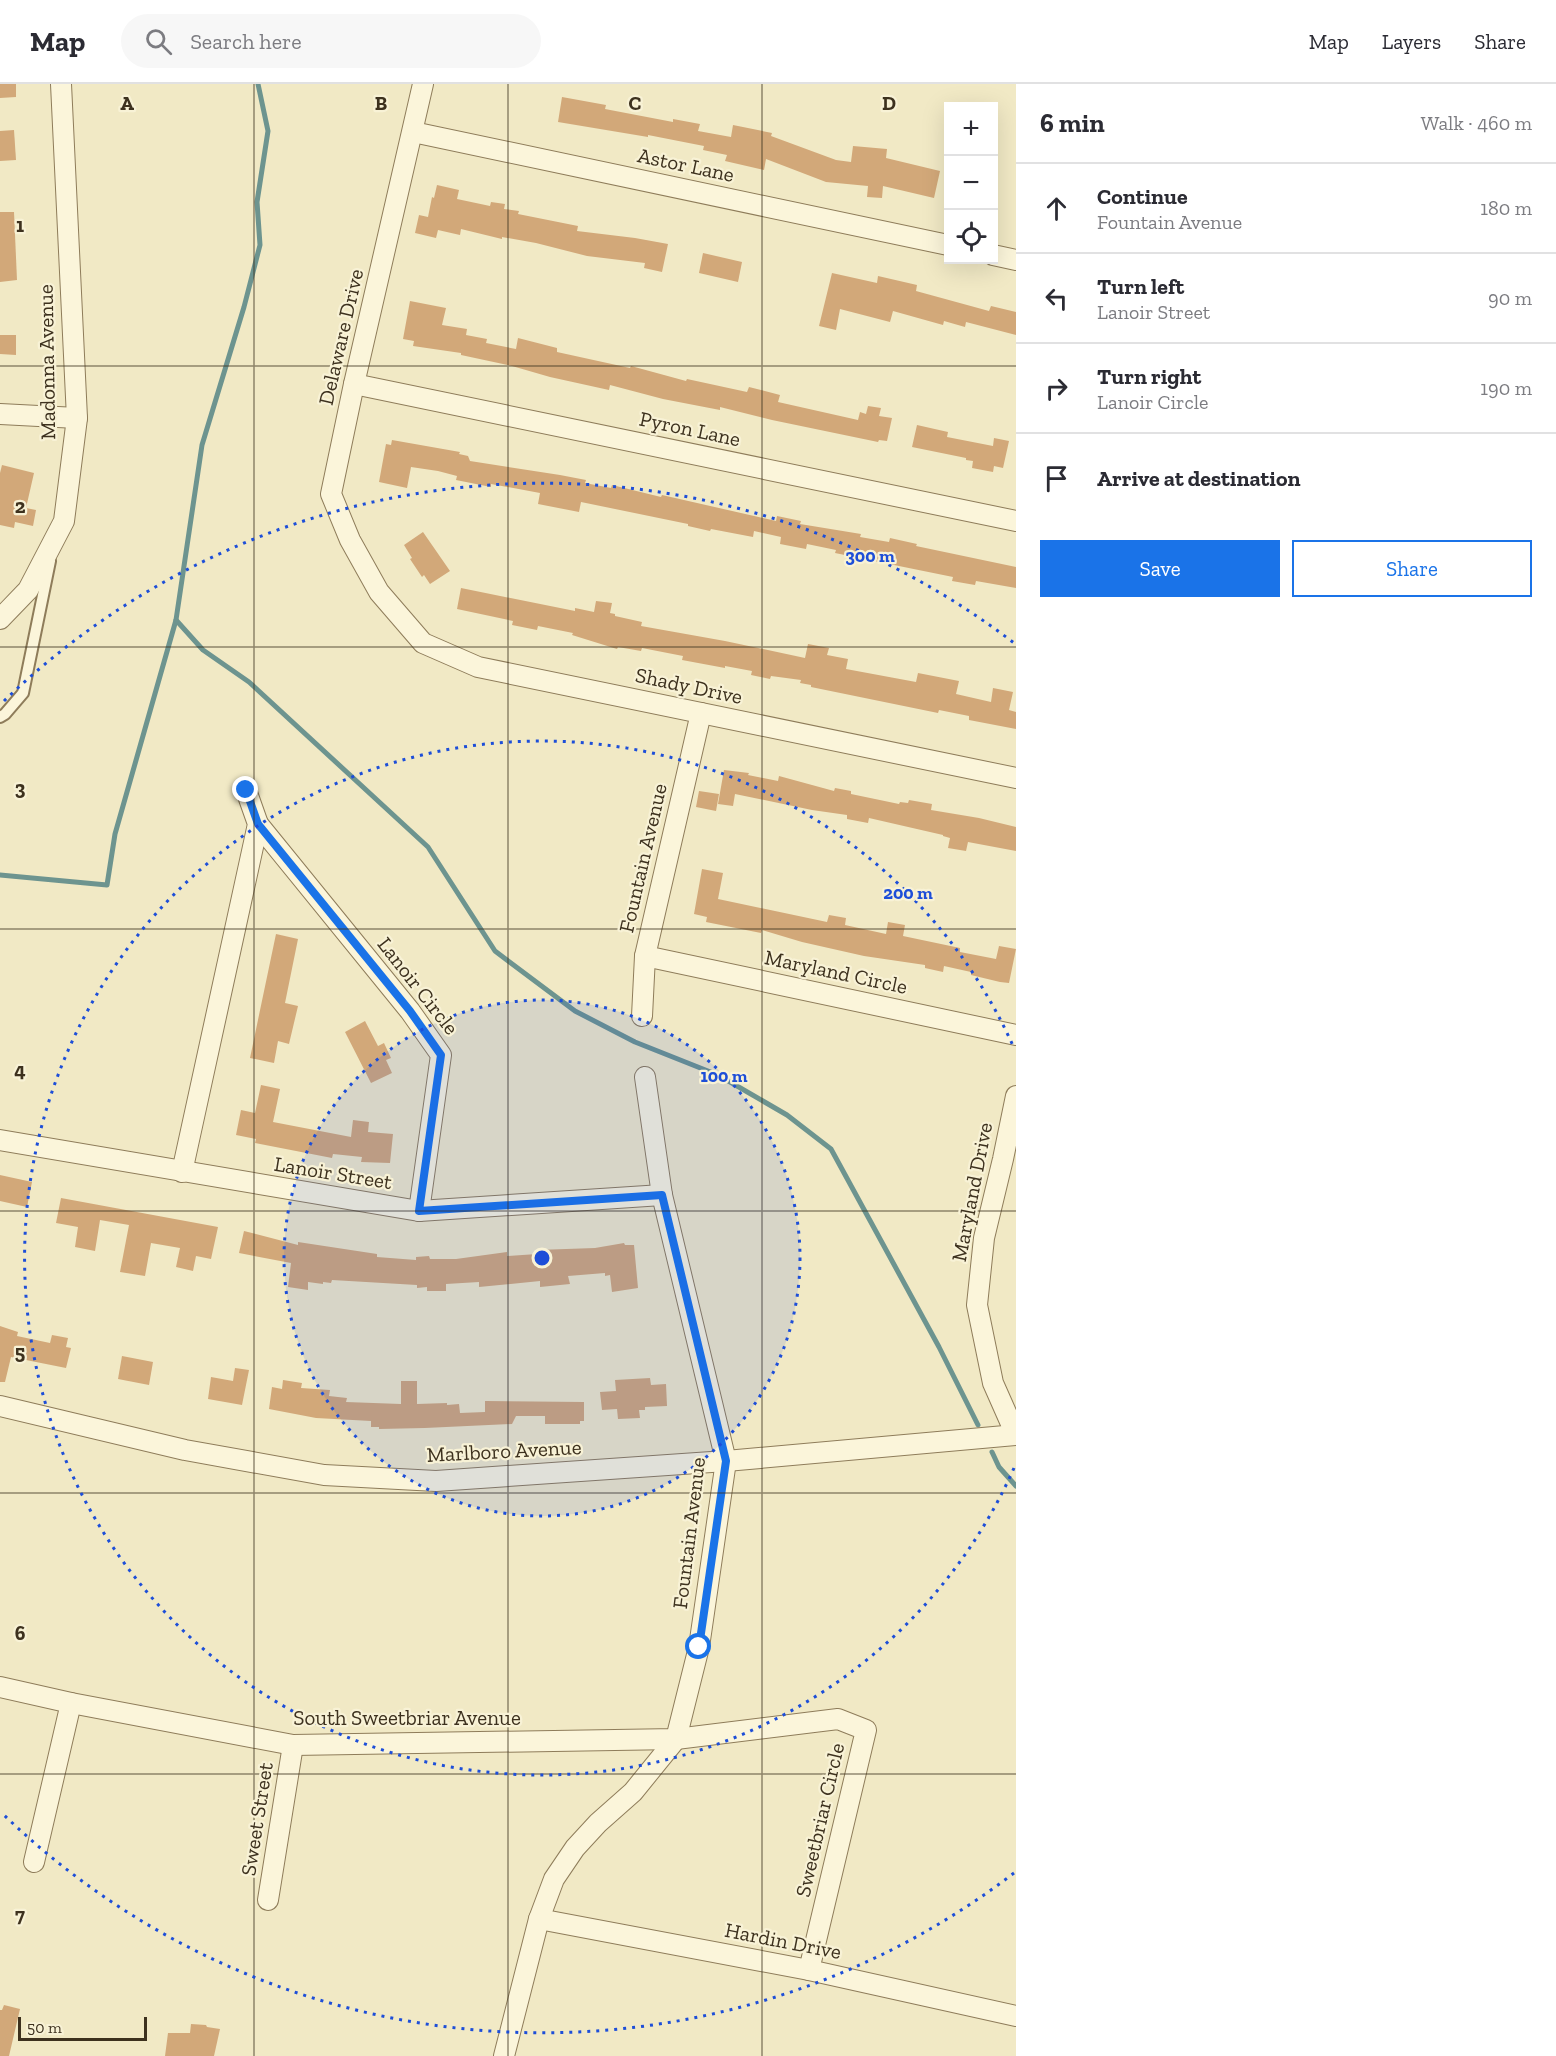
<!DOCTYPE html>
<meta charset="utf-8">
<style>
:root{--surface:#fff;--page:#f7f7f7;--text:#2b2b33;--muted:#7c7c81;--line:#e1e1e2;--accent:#1a73e8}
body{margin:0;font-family:"Zilla Slab",serif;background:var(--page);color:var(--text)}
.controls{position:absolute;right:18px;top:18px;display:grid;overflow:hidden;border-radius:0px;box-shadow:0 6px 24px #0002}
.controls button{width:54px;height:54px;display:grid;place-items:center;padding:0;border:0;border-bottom:2px solid var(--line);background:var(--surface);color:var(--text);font:30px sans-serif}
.scale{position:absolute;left:18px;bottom:15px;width:129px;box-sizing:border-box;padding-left:6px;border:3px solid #3d311e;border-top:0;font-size:16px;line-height:21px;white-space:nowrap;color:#3d311e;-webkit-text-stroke:4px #f8f2d6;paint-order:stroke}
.stop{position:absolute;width:18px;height:18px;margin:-14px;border:4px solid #1a73e8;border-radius:50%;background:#fff}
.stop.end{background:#1a73e8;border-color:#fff;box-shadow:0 2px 6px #0008}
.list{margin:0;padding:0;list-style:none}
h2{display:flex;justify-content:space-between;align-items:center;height:78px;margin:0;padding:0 24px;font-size:26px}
h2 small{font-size:20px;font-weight:400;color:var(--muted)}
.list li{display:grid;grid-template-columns:39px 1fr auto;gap:18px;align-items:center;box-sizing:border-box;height:90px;padding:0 24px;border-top:2px solid var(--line)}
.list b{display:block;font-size:22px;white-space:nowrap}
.list p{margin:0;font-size:20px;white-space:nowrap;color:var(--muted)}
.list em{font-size:20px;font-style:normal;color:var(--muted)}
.actions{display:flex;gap:12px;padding:18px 24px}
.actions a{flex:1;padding:14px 0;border:2px solid var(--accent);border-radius:0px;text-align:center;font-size:21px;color:var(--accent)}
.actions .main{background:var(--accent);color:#fff}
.icon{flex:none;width:33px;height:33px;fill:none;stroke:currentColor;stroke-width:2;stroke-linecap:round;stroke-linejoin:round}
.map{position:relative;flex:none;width:1016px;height:1972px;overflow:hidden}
header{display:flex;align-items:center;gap:36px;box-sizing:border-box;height:84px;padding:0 30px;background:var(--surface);border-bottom:2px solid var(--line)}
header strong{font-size:28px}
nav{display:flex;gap:33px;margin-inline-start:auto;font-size:21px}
.search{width:420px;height:54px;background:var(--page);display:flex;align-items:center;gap:15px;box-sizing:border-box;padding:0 21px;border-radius:33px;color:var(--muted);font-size:22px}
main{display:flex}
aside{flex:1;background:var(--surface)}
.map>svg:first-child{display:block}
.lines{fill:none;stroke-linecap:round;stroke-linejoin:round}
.stream{stroke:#6d948f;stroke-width:5}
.building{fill:#d2a879}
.service-casing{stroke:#8e7c5a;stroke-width:14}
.minor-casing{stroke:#8e7c5a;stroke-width:22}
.service{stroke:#fbf5da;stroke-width:10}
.minor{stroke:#fbf5da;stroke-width:20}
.route{stroke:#1a73e8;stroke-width:8}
.grid{fill:none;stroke:#3d311e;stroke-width:1.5;stroke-opacity:0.55}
.ring{fill:none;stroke:#1d4ed8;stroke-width:3;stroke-dasharray:3 6}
.labels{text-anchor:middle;stroke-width:4.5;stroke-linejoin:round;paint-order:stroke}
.street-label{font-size:21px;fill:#3d311e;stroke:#f8f2d6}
.grid-label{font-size:20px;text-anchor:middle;font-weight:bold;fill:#3d311e;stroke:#f8f2d6;stroke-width:4.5;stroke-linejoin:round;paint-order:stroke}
.centre{fill:#1d4ed8;stroke:#f8f2d6;stroke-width:3}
.ring-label{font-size:18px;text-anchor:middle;font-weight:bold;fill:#1d4ed8;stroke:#f8f2d6;stroke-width:4.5;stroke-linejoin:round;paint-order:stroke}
</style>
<header>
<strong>Map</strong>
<div class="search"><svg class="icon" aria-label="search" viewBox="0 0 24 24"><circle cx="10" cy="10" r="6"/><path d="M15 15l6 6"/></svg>Search here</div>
<nav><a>Map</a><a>Layers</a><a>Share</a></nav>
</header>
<main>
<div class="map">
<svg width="1016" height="1972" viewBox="0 0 1016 1972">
<rect width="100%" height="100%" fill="#f1e9c5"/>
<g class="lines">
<g class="stream">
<path d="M 176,536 L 203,566 L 249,598 L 428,763 L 495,867 L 575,927 L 635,958 L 718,991 L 787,1031 L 831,1065 L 939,1263 L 978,1341"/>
<path d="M 0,791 L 107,801 L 115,750 L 176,536 L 202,361 L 244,223 L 260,161 L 257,118 L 268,47 L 258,0"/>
<path d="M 992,1368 L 999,1383 L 1016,1402"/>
</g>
</g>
<g class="building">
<path d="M 0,0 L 16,0 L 16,13 L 0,14 Z"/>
<path d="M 562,13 L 606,21 L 605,25 L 673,38 L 673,35 L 700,40 L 698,47 L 731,53 L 733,41 L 772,49 L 771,52 L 836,76 L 851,78 L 853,62 L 887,65 L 886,74 L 940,87 L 934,114 L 883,102 L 882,114 L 867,113 L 868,102 L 826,98 L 766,75 L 764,86 L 725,77 L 727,71 L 703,66 L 704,62 L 648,51 L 648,53 L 558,38 Z"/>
<path d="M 14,46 L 16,76 L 0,77 L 0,47 Z"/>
<path d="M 437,101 L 459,106 L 457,115 L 490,122 L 491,118 L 505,120 L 504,125 L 519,127 L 518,130 L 578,142 L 577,147 L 635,154 L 668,160 L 662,188 L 644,184 L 645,179 L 587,172 L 536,159 L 502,153 L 502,155 L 461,145 L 460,151 L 438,146 L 436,154 L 415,149 L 419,131 L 428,133 L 432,113 L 434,114 Z"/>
<path d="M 0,128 L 14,128 L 17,196 L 0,198 Z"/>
<path d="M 703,169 L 742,178 L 738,198 L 699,189 Z"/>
<path d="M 832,189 L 877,199 L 878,192 L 917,201 L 916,207 L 989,227 L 991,222 L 1016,228 L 1016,251 L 966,238 L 965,243 L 944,237 L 943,241 L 893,227 L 890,238 L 840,225 L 836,246 L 819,242 Z"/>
<path d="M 410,217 L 446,224 L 442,241 L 467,245 L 466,251 L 487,255 L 486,259 L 516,265 L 518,254 L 557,264 L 557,268 L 630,284 L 631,282 L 686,297 L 687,295 L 747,308 L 749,303 L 780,311 L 778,318 L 858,336 L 860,328 L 866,330 L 868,322 L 881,324 L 879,332 L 892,334 L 887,357 L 879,356 L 878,358 L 772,336 L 720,323 L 720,326 L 663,315 L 610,301 L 609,306 L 550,293 L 512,282 L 461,271 L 461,269 L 413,262 L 414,257 L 403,255 Z"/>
<path d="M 0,251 L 16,251 L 16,271 L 0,270 Z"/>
<path d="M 917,341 L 948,348 L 947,353 L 993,362 L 994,354 L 1009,357 L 1003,384 L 994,382 L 993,388 L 972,384 L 973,377 L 966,376 L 966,374 L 912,363 Z"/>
<path d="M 392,356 L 460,368 L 459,370 L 468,372 L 470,377 L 560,391 L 586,396 L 585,399 L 611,404 L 612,401 L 661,413 L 662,411 L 776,437 L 777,432 L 801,437 L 800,440 L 861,450 L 860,453 L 889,458 L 890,454 L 917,460 L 916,462 L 1016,483 L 1016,504 L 976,497 L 975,501 L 952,497 L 953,493 L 835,469 L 836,466 L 807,460 L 806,465 L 780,460 L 781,453 L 754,447 L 753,453 L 711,445 L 710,447 L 688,442 L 688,440 L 581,418 L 579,428 L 538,420 L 540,409 L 491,400 L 491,403 L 456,396 L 457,392 L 438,387 L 411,383 L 407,404 L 379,398 L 386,360 L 391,361 Z"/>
<path d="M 2,381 L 34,389 L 26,424 L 36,426 L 33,442 L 15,438 L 14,444 L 0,441 L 0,389 Z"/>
<path d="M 423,448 L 450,487 L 430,500 L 424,491 L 422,493 L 410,475 L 412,474 L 404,461 Z"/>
<path d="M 461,504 L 575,527 L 575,524 L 594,528 L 596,517 L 612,519 L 610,529 L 615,530 L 615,532 L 642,538 L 641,542 L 725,557 L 805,574 L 808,560 L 829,564 L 827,571 L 848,575 L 846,585 L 916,598 L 918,589 L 959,597 L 956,610 L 991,618 L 993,604 L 1013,608 L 1009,626 L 1016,628 L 1016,645 L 969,636 L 969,632 L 939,626 L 938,629 L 811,603 L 811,601 L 800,599 L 801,596 L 771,592 L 770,595 L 751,591 L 752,587 L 725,582 L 725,584 L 682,576 L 683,572 L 642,564 L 641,567 L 618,563 L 617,565 L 572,551 L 573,549 L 538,542 L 537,546 L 512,541 L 513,537 L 457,525 Z"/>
<path d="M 724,686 L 749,689 L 748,691 L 778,697 L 779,692 L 834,707 L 835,704 L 851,707 L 851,710 L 899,720 L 900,718 L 908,719 L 909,716 L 932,720 L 931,726 L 979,734 L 1016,743 L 1016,767 L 968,758 L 966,767 L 948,764 L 950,754 L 943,752 L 943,751 L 869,734 L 868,739 L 847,735 L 847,731 L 812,726 L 735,710 L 733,722 L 718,720 Z"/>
<path d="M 699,707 L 719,710 L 716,727 L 696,723 Z"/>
<path d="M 702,785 L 723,789 L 718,815 L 827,838 L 829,831 L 846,834 L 845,841 L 886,850 L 888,838 L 905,841 L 903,852 L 960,864 L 960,868 L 996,875 L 999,862 L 1016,865 L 1009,899 L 1000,898 L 971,891 L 971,888 L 944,882 L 943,888 L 925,884 L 925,881 L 864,872 L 802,858 L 762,846 L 761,849 L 706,838 L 707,833 L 694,830 Z"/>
<path d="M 276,850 L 298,855 L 285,919 L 298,922 L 289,960 L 278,957 L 274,979 L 250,974 Z"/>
<path d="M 365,937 L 378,962 L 384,959 L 391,974 L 386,976 L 392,989 L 371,999 L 345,948 Z"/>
<path d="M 261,1001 L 280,1005 L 273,1038 L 351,1053 L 353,1036 L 369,1038 L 368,1048 L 393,1050 L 390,1079 L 361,1078 L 362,1073 L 333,1070 L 332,1074 L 255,1059 L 256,1055 L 236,1051 L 241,1026 L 255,1029 Z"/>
<path d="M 0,1091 L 32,1098 L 27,1123 L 0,1117 Z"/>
<path d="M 61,1114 L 218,1143 L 211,1175 L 196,1172 L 193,1187 L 176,1183 L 180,1164 L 151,1159 L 145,1192 L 120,1188 L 129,1141 L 100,1136 L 95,1167 L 75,1163 L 78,1143 L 56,1139 Z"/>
<path d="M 244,1147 L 298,1161 L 298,1158 L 377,1170 L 377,1173 L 416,1176 L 416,1173 L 429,1172 L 430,1175 L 456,1175 L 507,1168 L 507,1172 L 537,1170 L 537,1166 L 595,1164 L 624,1159 L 625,1161 L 634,1161 L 638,1204 L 612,1208 L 610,1191 L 605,1192 L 605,1189 L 568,1192 L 570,1200 L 540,1203 L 540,1197 L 479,1203 L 479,1198 L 446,1200 L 446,1207 L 427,1207 L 427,1203 L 417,1204 L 417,1201 L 332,1196 L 331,1199 L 323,1198 L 323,1200 L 308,1198 L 308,1206 L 288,1203 L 291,1179 L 239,1169 Z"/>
<path d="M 0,1242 L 18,1248 L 17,1252 L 50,1259 L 52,1251 L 68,1254 L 66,1263 L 71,1264 L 66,1284 L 11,1273 L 5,1298 L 0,1298 Z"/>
<path d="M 122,1272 L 153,1278 L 149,1301 L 118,1295 Z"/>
<path d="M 235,1284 L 249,1286 L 242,1321 L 208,1315 L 211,1293 L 233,1297 Z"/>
<path d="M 650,1294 L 651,1301 L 666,1300 L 667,1322 L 645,1323 L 645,1326 L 639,1326 L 640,1334 L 618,1335 L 617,1325 L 602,1326 L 600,1308 L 616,1307 L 615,1296 Z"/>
<path d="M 283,1296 L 302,1299 L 301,1304 L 330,1306 L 329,1312 L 347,1314 L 346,1318 L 401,1320 L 401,1297 L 417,1297 L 417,1320 L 447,1319 L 447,1321 L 459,1320 L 460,1329 L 485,1328 L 485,1317 L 584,1318 L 584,1337 L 580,1337 L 580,1340 L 545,1340 L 545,1332 L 516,1332 L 512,1340 L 425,1344 L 379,1345 L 379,1343 L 371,1343 L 371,1337 L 316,1334 L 269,1325 L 272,1303 L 282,1305 Z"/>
<path d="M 4,1921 L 20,1925 L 9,1972 L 0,1972 L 0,1926 L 2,1926 Z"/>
<path d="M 191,1940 L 206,1941 L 207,1943 L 220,1945 L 214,1972 L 165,1972 L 168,1949 L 190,1949 Z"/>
</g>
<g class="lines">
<defs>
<path id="service" d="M 0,633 L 5,630 L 23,609 L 50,477"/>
<g id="minor">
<path d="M 423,0 L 354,300 L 331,410 L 350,456 L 379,508 L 423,559 L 478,583 L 1016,694"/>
<path d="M 413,48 L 948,161"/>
<path d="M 993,171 L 1016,176"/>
<path d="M 354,300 L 1016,437"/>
<path d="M 0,330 L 77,334"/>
<path d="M 0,535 L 28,506 L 64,437 L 77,334 L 61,0"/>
<path d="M 258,740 L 410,927 L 441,971 L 419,1127"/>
<path d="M 645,872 L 1016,951"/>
<path d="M 642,932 L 645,872 L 701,629"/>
<path d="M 0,1056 L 419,1127 L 662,1111"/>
<path d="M 182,1088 L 258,740 L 246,706"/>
<path d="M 0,1322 L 185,1366 L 324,1391 L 436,1397 L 726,1377 L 1016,1351 L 993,1299 L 977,1221 L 984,1154 L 1003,1075 L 1016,1012"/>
<path d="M 0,1603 L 71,1619 L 293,1661 L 676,1655 L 838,1635 L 866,1646 L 809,1886"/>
<path d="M 34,1778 L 71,1619"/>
<path d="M 268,1816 L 293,1661"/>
<path d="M 539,1835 L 809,1886 L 1016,1932"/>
<path d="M 504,1972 L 539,1835 L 554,1795 L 575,1764 L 598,1739 L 633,1708 L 676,1655 L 699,1563 L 726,1377 L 662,1111 L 645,993"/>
</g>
</defs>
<use href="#service" class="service-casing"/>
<use href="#minor" class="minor-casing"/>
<use href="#service" class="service"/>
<use href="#minor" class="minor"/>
</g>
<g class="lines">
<path class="route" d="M 246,706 L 258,740 L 410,927 L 441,971 L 419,1127 L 662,1111 L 726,1377 L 699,1563"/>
</g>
<path class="grid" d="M 254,0 L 254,1972M 508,0 L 508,1972M 762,0 L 762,1972M 0,282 L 1016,282M 0,563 L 1016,563M 0,845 L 1016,845M 0,1127 L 1016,1127M 0,1409 L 1016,1409M 0,1690 L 1016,1690"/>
<circle cx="542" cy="1174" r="258" fill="#1d4ed8" fill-opacity=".12"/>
<g class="ring">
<circle cx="542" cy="1174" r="258"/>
<path d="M1014 1384A517 517 0 1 1 1014 964"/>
<path d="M1014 1789A775 775 0 0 1 4 1731M4 617A775 775 0 0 1 1014 559"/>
</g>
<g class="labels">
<g class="street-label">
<text transform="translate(686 81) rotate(12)" y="7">Astor Lane</text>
<text transform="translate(341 253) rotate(-77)" y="7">Delaware Drive</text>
<text transform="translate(47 278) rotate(-91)" y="7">Madonna Avenue</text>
<text transform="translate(690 345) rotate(12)" y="7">Pyron Lane</text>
<text transform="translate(689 602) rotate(12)" y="7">Shady Drive</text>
<text transform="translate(643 774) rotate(-77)" y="7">Fountain Avenue</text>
<text transform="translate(836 888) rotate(12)" y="7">Maryland Circle</text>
<text transform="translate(418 902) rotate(52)" y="7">Lanoir Circle</text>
<text transform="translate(333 1089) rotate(9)" y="7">Lanoir Street</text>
<text transform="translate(972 1108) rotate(-79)" y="7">Maryland Drive</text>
<text transform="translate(504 1367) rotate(-3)" y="7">Marlboro Avenue</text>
<text transform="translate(689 1449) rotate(-83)" y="7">Fountain Avenue</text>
<text x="407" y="1641">South Sweetbriar Avenue</text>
<text transform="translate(257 1735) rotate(-81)" y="7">Sweet Street</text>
<text transform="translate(820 1736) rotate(-77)" y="7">Sweetbriar Circle</text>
<text transform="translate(783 1857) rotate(11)" y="7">Hardin Drive</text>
</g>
</g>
<g class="grid-label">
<text x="127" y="26">A</text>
<text x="381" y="26">B</text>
<text x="635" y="26">C</text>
<text x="889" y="26">D</text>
<text x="20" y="148">1</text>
<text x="20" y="429">2</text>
<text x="20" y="711">3</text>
<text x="20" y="993">4</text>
<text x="20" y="1275">5</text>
<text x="20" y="1556">6</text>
<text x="20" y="1838">7</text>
</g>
<circle cx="542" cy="1174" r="9" class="centre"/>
<g class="ring-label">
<text x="870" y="478">300 m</text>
<text x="908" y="815">200 m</text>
<text x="724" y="998">100 m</text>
</g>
</svg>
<div class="controls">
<button>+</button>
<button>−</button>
<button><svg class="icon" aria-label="locate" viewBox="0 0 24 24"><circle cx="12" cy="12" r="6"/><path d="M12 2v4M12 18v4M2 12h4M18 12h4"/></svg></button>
</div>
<div class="scale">50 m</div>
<div class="stop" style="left:699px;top:1563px"></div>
<div class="stop end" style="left:246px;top:706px"></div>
</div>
<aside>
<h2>6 min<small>Walk · 460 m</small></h2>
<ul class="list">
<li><svg class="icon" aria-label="ahead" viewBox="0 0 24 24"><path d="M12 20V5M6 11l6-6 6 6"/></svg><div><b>Continue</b><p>Fountain Avenue</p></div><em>180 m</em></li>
<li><svg class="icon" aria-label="left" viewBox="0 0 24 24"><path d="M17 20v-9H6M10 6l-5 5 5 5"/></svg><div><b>Turn left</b><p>Lanoir Street</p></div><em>90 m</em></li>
<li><svg class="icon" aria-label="right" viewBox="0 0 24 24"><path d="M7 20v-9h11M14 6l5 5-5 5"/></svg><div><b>Turn right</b><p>Lanoir Circle</p></div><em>190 m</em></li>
<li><svg class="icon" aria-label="arrive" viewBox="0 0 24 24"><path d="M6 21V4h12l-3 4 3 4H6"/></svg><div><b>Arrive at destination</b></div></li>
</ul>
<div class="actions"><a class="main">Save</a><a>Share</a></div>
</aside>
</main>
